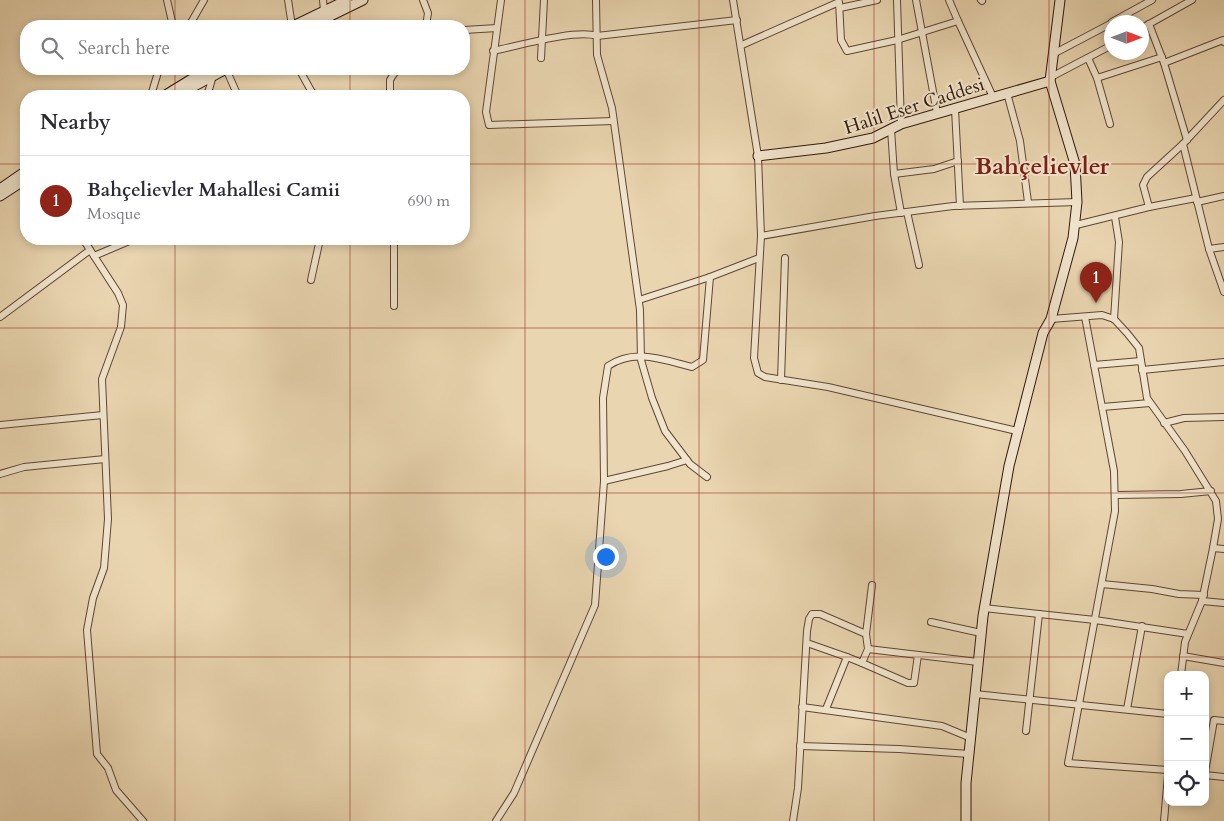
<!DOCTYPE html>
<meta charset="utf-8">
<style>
:root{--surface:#fff;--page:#f7f7f7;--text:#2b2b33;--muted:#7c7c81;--line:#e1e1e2;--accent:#8f2418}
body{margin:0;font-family:Cardo,serif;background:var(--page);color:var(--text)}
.controls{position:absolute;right:15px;bottom:15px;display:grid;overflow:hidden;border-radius:10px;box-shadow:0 2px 8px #0003}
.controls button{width:45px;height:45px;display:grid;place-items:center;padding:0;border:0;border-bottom:1px solid var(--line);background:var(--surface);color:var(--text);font:25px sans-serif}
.compass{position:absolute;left:1104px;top:15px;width:45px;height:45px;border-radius:50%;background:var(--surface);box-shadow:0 2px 8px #0003;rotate:90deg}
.you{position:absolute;left:605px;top:556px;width:18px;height:18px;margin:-12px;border:4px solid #fff;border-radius:50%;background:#1a73e8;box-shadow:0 0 0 8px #1a73e833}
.badge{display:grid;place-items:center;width:32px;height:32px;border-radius:50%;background:var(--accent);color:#fff;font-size:16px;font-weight:700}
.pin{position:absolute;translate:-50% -41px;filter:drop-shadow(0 1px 2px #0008)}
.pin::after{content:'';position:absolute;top:26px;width:18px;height:15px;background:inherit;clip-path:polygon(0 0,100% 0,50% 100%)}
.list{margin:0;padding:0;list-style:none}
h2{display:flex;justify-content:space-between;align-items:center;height:65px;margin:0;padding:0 20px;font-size:21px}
h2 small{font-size:16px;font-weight:400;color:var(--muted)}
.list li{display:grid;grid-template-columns:32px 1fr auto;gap:15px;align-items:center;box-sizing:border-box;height:90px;padding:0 20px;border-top:1px solid var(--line)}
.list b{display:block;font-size:19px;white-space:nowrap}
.list p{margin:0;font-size:16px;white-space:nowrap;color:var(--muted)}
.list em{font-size:16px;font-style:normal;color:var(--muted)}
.icon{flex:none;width:28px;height:28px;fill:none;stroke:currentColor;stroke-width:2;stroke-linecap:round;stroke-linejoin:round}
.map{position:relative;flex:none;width:1224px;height:821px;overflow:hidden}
.search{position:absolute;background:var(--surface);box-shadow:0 2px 8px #0003;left:20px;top:20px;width:450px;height:55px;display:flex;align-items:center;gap:12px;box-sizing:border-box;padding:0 18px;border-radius:20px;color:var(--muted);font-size:19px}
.panel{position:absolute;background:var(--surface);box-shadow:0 2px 8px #0003;left:20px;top:90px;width:450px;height:155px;border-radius:20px}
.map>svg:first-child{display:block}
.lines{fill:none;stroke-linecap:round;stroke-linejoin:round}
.street-casing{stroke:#5d4635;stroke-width:8}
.secondary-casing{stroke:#2e170c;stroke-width:11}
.street{stroke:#f1e4cc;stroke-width:6}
.secondary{stroke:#f1e4cc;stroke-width:9}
.grid{fill:none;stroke:#8f2418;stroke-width:1;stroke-opacity:0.55}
.labels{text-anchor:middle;stroke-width:4;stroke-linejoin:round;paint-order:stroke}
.street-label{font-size:19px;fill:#2e170c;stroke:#f1e4cc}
.district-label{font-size:24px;font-weight:bold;fill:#7a1f14;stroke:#f1e4cc}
</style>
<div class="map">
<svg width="1224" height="821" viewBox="0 0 1224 821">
<rect width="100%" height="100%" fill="#e9d5b0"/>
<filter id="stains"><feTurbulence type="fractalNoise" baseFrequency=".004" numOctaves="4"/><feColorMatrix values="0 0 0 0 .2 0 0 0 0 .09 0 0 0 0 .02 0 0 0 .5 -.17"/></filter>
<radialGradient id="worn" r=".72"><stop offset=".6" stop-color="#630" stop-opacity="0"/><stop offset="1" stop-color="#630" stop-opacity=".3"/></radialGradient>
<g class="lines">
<defs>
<g id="street">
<path d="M 167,0 L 173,26"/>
<path d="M 288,0 L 292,26"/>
<path d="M 323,0 L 324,11"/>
<path d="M 423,0 L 428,13 L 426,26"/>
<path d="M 501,0 L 486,112 L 489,125 L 613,121"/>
<path d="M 596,0 L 597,55 L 612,108 L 640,310 L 641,360 L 652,398 L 665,431 L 690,464 L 707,477"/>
<path d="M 733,0 L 758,156 L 761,236 L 754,358 L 758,373 L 765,377 L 828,387 L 1017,431"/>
<path d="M 897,0 L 901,124"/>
<path d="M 916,0 L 937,113"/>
<path d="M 949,0 L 958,21"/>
<path d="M 981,0 L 982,1"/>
<path d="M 840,8 L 877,0"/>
<path d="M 1112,22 L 1152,0"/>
<path d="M 1149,24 L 1164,63 L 1187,140"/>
<path d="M 189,26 L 204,0"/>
<path d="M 1142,28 L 1192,0"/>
<path d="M 464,30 L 497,28"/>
<path d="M 742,45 L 839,2 L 841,40 L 847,51 L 897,40 L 958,21 L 993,97"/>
<path d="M 493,51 C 518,46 575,29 597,36 L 737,20"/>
<path d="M 1055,53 L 1112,23"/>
<path d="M 541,58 L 544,0"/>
<path d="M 1088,58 L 1097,78 L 1110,124"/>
<path d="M 1164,63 L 1223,40 L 1224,42"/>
<path d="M 226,69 L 238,96"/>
<path d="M 299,69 L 314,96"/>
<path d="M 1051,77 L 1112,45"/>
<path d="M 1097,78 L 1162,57"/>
<path d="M 1007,93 L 1020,141 L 1028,202"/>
<path d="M 153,96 L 152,92 L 159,69"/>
<path d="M 207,96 L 213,76"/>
<path d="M 299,96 L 313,93"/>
<path d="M 390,96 L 390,80 L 397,69"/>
<path d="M 955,109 L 960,206"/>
<path d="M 891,129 L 894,174 L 901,213"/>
<path d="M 1183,144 L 1209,249 L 1224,292"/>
<path d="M 894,174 L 934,169 L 958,161"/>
<path d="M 1197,202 L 1224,196"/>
<path d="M 1149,207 L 1196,198"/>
<path d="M 907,212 L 919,265"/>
<path d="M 1076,225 L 1149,207 L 1143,185 L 1147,177 L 1183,144 L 1224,100"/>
<path d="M 761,236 L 875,216 L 953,206 L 1077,202"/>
<path d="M 83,239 L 118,293 L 123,305 L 121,327 L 102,379 L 108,519 L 104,568 L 93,598 L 87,630 L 97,754 L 108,768 L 116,790 L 143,821"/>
<path d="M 394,239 L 394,306"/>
<path d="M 1209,249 L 1224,247"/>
<path d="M 94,256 L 134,239"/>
<path d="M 311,280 L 320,239"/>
<path d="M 639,300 L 710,277 L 759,258"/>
<path d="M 0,317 L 90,250"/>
<path d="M 1085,317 L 1114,471 L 1115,511 L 1068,763 L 1168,770"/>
<path d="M 1051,319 L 1102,315 L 1114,319 L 1127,333 L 1139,348 L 1147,398 L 1185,451 L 1216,501 L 1218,519 L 1213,548 L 1202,601 L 1185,642 L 1181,675"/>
<path d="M 1114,319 L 1119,242 L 1115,217"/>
<path d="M 1094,365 L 1141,361"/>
<path d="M 1142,370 L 1224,362"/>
<path d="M 781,380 L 785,258"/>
<path d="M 1102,407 L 1150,403"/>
<path d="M 1164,423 L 1184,418 L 1224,417"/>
<path d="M 0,425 L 103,415"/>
<path d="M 0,474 L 24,467 L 105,459"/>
<path d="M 604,481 L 668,466 L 687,460"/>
<path d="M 1116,495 L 1181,494 L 1211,491"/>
<path d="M 1213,548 L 1224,549"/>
<path d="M 1102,584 L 1152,589 L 1179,594 L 1204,595"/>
<path d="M 1202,601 L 1224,603"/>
<path d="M 984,608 L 1095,620 L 1188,634"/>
<path d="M 931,622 L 981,633"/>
<path d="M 866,634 L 872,585"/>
<path d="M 807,643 L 847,657"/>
<path d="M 868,649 L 978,662"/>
<path d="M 1183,656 L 1224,663"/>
<path d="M 862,663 L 908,683 L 914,683 L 918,655"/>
<path d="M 975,694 L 1168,714"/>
<path d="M 802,707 L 942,726 L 971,738"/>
<path d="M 1127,709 L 1142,626"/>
<path d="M 1026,731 L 1039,614"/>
<path d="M 800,746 L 899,749 L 969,754"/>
<path d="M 1205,772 L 1214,720 L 1224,721"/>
<path d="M 1205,775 L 1224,777"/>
<path d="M 496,821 L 514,793 L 595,605 L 604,481 L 603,398 L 608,366 C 635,348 663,360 692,367 L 703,360 L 710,277"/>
<path d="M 793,821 L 798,788 L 807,631 L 809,619 L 812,614 L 820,614 L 866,634 L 868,649 L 862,663 L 847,657 L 826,709"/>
<path d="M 1164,821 L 1168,775"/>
</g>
<g id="secondary">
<path d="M 293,26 L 347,0"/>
<path d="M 310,26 L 363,0"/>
<path d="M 164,96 L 208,69"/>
<path d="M 176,96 L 226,69"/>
<path d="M 758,156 L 826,148 L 873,138 L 901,124 L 1050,81"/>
<path d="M 0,189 L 26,171"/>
<path d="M 0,196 L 26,179"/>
<path d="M 966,821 L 966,783 L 983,616 L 1009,466 L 1043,333 L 1051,319 L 1073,238 L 1077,202 L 1075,164 L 1050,81 L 1060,0"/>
</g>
</defs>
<use href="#street" class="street-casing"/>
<use href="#secondary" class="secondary-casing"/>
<use href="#street" class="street"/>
<use href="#secondary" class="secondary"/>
</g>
<path class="grid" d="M 175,0 L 175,26M 350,0 L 350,26M 525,0 L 525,821M 699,0 L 699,821M 874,0 L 874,821M 1049,0 L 1049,821M 175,69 L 175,96M 350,69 L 350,96M 0,164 L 26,164M 464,164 L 1224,164M 175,239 L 175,821M 350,239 L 350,821M 0,328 L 1224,328M 0,493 L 1224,493M 0,657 L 1224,657"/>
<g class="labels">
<g class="street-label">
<text transform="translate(914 105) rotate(-18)" y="7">Halil Eser Caddesi</text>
</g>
<g class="district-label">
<text x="1042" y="174">Bahçelievler</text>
</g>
</g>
<rect width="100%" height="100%" filter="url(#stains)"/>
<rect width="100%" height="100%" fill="url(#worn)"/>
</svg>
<div class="controls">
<button>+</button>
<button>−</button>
<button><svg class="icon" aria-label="locate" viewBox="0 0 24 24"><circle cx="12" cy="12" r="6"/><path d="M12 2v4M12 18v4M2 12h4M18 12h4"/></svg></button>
</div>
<svg class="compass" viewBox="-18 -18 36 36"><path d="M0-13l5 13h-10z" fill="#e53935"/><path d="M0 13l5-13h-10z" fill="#7c7c81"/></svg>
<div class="you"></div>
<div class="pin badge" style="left:1096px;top:303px">1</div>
<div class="search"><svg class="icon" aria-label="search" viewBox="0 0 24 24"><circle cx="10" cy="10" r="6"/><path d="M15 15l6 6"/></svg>Search here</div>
<section class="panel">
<h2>Nearby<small></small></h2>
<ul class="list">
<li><span class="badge">1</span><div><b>Bahçelievler Mahallesi Camii</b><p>Mosque</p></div><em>690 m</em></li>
</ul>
</section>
</div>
